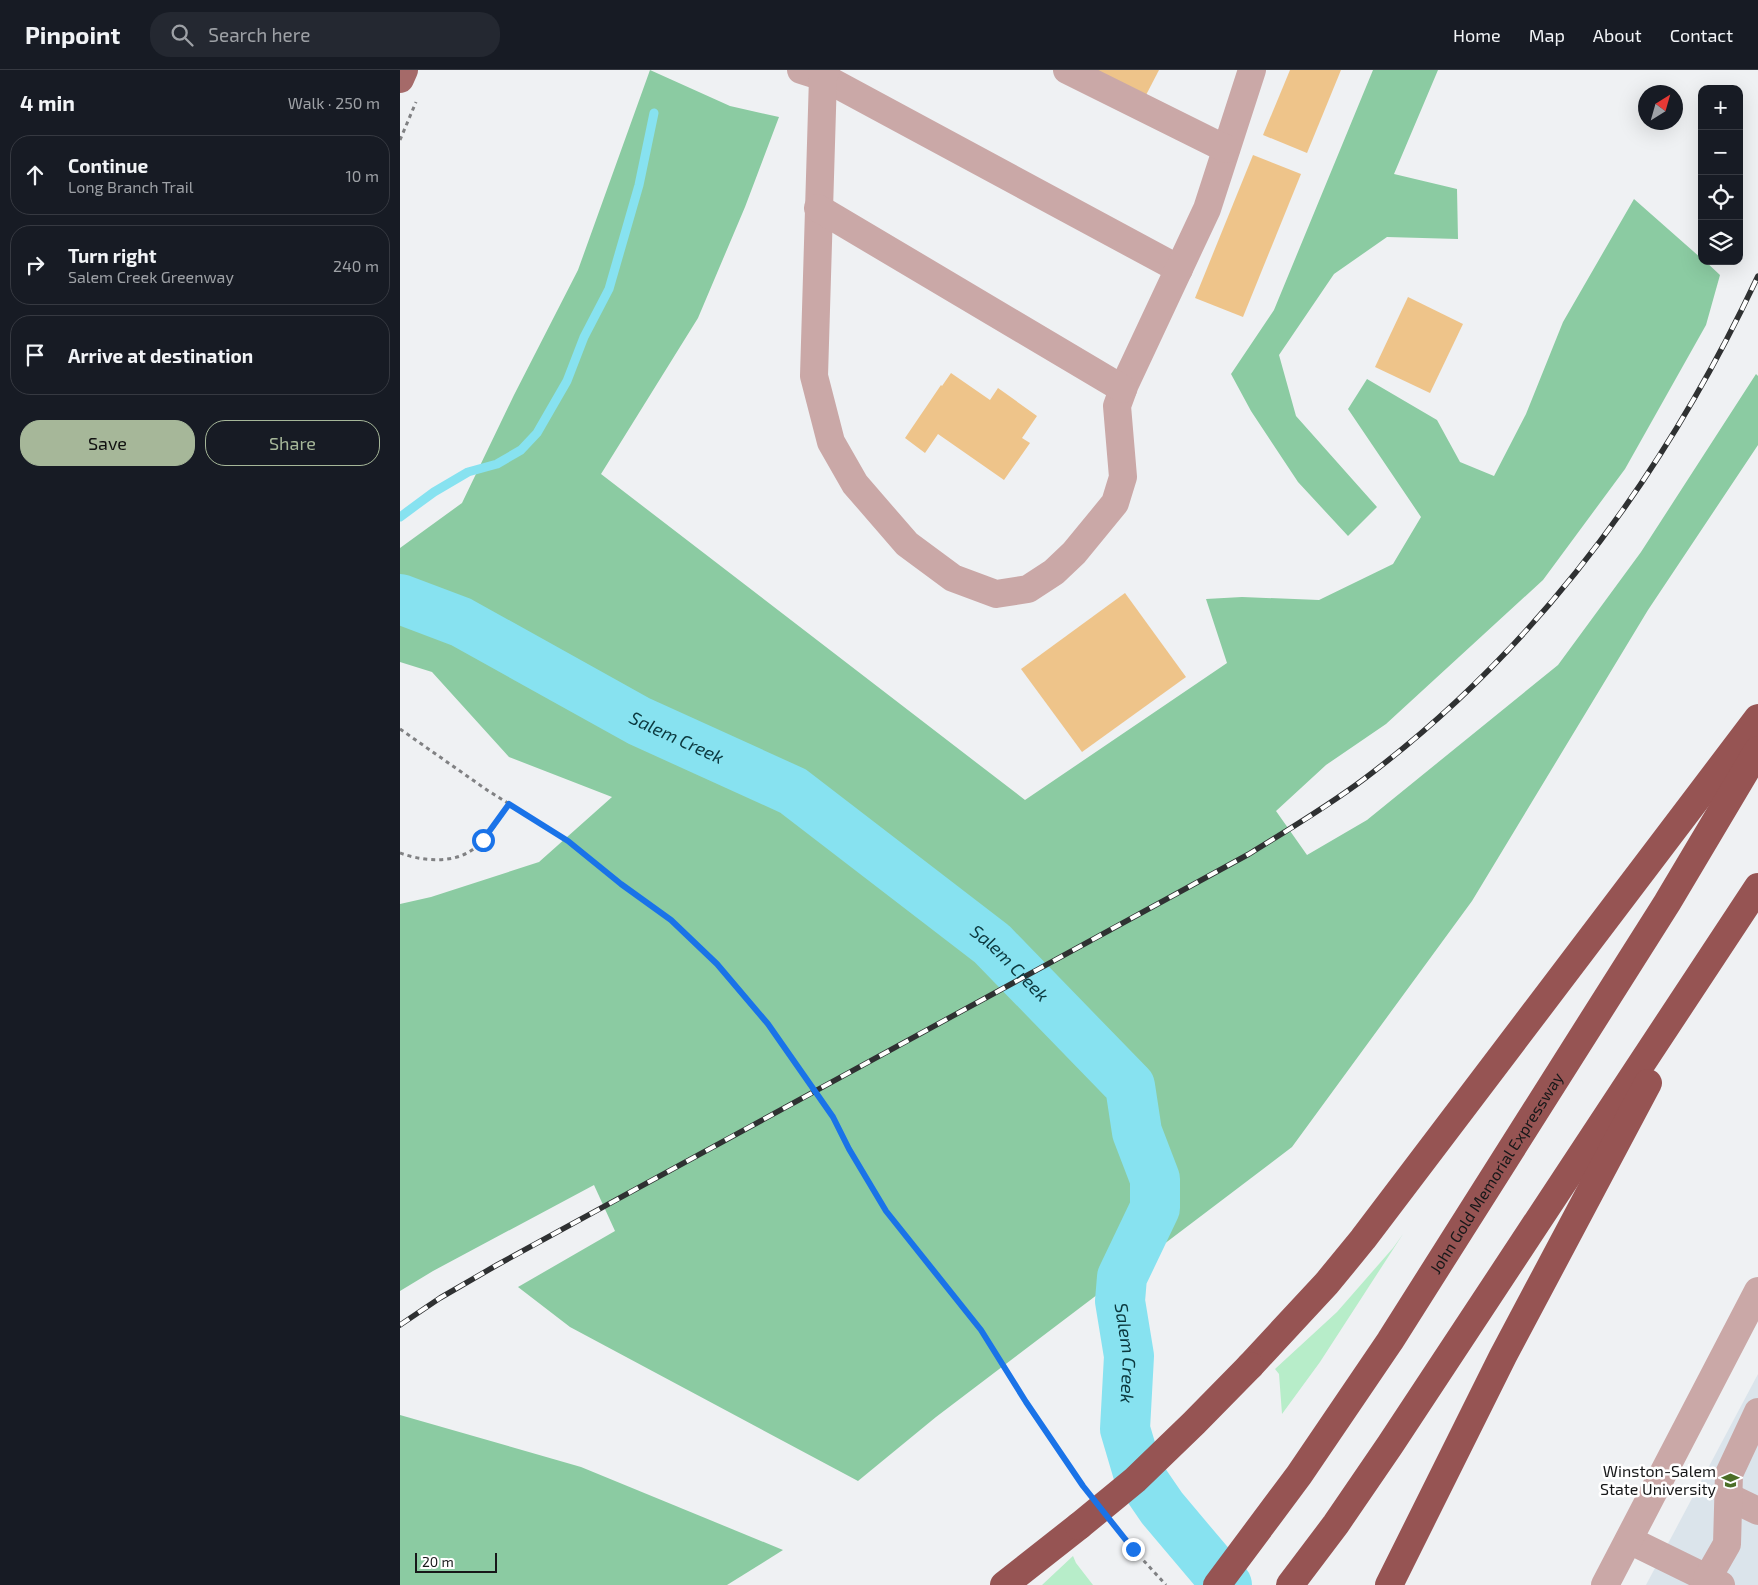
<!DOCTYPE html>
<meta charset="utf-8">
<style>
:root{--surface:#171b24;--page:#242831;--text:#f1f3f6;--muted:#9ea1a6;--line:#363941;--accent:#a6b799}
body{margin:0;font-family:"Exo 2",sans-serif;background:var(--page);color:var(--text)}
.controls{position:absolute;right:15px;top:15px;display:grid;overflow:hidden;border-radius:10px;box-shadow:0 5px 20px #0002}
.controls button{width:45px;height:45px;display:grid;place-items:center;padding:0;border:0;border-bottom:1px solid var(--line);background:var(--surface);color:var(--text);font:25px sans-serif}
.compass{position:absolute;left:1238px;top:15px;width:45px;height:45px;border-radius:50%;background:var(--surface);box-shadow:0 5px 20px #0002;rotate:37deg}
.scale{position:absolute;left:15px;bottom:12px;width:82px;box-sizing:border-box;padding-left:5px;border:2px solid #171819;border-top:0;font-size:14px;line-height:18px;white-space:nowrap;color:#171819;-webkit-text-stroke:4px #fff;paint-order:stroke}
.stop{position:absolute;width:15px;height:15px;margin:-11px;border:4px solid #1a73e8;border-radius:50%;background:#fff}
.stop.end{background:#1a73e8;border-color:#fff;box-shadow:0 1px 5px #0008}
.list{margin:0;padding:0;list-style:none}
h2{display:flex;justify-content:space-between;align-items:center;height:65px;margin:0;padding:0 20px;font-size:21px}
h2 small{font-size:16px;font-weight:400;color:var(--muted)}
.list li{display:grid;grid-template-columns:32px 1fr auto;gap:15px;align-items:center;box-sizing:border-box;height:80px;margin:0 10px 10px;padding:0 10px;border:1px solid var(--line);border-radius:20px}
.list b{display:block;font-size:19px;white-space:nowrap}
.list p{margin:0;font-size:16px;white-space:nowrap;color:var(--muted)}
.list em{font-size:16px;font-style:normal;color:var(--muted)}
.actions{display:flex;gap:10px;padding:15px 20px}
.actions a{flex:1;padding:11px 0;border:1px solid var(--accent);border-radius:20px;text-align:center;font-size:18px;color:var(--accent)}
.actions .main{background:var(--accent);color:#111}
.icon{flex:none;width:28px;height:28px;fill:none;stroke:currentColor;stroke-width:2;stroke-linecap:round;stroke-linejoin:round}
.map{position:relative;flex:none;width:1358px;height:1515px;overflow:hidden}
header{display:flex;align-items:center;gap:30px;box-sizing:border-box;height:70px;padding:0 25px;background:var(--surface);border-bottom:1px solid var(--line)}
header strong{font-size:24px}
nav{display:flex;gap:28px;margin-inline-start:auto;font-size:18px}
.search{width:350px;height:45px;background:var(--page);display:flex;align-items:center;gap:12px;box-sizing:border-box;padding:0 18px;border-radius:20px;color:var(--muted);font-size:19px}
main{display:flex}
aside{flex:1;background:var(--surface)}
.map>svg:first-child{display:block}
.built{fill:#dbe4eb}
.green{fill:#b7edc9}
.forest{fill:#8bcba2}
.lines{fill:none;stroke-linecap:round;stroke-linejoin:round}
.stream{stroke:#87e2f0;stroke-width:9}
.river{stroke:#87e2f0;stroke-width:50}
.building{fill:#eec48a}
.path{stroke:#808183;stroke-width:3;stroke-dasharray:4 4;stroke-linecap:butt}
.minor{stroke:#caa8a7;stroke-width:28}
.major{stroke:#a56a69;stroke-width:28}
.highway{stroke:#965453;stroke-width:28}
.rail-casing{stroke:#2f3132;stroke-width:5.5}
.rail{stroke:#fff;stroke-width:4;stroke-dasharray:11;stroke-linecap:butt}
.highway-bridge{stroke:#965453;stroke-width:28}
.route{stroke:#1a73e8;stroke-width:6}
.labels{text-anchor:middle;stroke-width:5;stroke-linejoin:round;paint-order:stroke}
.street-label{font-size:16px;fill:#171819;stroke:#fff}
.poi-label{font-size:16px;fill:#171819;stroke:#fff;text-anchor:end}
.water-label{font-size:18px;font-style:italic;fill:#0b383e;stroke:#fff}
</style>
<header>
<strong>Pinpoint</strong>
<div class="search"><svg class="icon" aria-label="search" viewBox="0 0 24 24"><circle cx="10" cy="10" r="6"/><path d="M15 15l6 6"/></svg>Search here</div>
<nav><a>Home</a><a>Map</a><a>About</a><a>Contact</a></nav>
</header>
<main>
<aside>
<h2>4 min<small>Walk · 250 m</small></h2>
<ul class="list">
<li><svg class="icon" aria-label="ahead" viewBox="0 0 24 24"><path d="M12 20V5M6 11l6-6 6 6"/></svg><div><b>Continue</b><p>Long Branch Trail</p></div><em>10 m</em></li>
<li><svg class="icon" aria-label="right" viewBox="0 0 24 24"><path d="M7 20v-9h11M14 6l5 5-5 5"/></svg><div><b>Turn right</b><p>Salem Creek Greenway</p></div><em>240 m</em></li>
<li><svg class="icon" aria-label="arrive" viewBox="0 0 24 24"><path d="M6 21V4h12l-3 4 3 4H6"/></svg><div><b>Arrive at destination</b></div></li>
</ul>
<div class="actions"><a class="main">Save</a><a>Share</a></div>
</aside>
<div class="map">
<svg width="1358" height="1515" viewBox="0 0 1358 1515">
<rect width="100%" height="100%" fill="#eff1f3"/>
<path class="built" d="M 1358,1304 L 1358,1515 L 1246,1515 Z"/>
<g class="green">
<path d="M 1003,1164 L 920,1292 L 882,1344 L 879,1304 L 875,1299 L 937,1242 L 993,1178 Z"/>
<path d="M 673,1486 L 676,1493 L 693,1515 L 642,1515 Z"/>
</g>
<g class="forest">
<path d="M 250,0 L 330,36 L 379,47 L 345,137 L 298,248 L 201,404 L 625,730 L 827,593 L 806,529 L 842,527 L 919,530 L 993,494 L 1021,447 L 948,339 L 967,309 L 1037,350 L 1060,392 L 1094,406 L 1126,344 L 1163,252 L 1234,129 L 1302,189 L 1302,191 L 1305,191 L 1320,205 L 1306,255 L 1225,399 L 1143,510 L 986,654 L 926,695 L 876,741 L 907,785 L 967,750 L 1158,595 L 1241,482 L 1356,304 L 1358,306 L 1358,375 L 1248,540 L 1072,831 L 892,1077 L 536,1347 L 458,1411 L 170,1257 L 118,1217 L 215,1161 L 194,1115 L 33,1201 L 0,1221 L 0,834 L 31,827 L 139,792 L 212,727 L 109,687 L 32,602 L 0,592 L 0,478 L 62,433 L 114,325 L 178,200 Z"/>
<path d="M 973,0 L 1038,0 L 994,104 L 1057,119 L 1058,169 L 987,167 L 934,204 L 879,285 L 896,346 L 977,437 L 948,466 L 898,412 L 851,341 L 831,304 L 874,240 Z"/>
<path d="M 0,1345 L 181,1397 L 383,1480 L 327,1515 L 0,1515 Z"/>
</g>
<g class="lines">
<path class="stream" d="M 0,447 L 34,422 L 68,402 L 97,394 L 121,380 L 137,363 L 167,311 L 184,267 L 209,219 L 239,115 L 254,43"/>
<path class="river" id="s1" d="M 0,529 L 61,552 L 239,651 L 393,721 L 592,874 L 730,1016 L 737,1062 L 755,1109 L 755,1138 L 722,1207 L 720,1231 L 729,1286 L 725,1359 L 738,1403 L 762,1438 L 827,1515"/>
</g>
<g class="building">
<path d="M 694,0 L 759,0 L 745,27 Z"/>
<path d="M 890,0 L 941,0 L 907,83 L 863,65 Z"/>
<path d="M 853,85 L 901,104 L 843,247 L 795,228 Z"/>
<path d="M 1008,227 L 1063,254 L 1030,323 L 975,297 Z"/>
<path d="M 551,303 L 590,330 L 598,318 L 637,346 L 622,368 L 630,373 L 604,410 L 538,364 L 525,383 L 505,368 L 541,315 L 542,316 Z"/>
<path d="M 725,523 L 786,607 L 682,682 L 621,599 Z"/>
</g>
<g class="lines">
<g class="path">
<path d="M 0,70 L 16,32"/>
<path d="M 0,659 L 87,720 L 168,771 L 221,814 L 271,850 L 317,894 L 368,954 L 433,1047 L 449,1079 L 486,1141 L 581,1260 L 626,1332 L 683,1416"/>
<path d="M 0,783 C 22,791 52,794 72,780 C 88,769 98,750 109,734"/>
<path d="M 718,1460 L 733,1479 L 766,1515"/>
</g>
<g class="minor">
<path d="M 401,0 L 423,7 L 779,199"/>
<path d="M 426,0 L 423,7 L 414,306 L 431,372 L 455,414 L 507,474 L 553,508 L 596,524 L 628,519 L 654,502 L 674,483 L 715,433 L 723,407 L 717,336 L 725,314 L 807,139 L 852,0"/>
<path d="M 667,0 L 826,79"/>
<path d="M 418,138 L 723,319"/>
<path d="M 1329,1427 L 1358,1441"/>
<path d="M 1229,1470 L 1321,1515"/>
<path d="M 1307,1509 L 1327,1474 L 1329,1404 L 1358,1342"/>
<path d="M 1205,1515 L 1358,1221"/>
</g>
<path class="major" d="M 0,9 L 4,0"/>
<g class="highway">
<path d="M 850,1296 L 927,1213 L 963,1169 L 1358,648"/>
<path d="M 604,1515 L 679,1456"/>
<path id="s2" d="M 817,1515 L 899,1405 L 990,1271 L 1267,833 L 1358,680"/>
<path d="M 890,1515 L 936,1454 L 990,1375 L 1358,817"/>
<path d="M 989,1515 L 1103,1286 L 1248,1013"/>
</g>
<defs>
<path id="rail" d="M 0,1255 L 40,1228 L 97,1195 L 849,784 C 888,760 928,736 964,709 C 1138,578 1266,402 1358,206"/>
</defs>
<use href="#rail" class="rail-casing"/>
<use href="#rail" class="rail"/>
<path class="highway-bridge" d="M 679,1456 L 735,1410 L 794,1353 L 850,1296"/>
</g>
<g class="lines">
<path class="route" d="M 83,770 L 109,734 L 168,771 L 221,814 L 271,850 L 317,894 L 368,954 L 433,1047 L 449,1079 L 486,1141 L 581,1260 L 626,1332 L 683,1416 L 733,1479"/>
</g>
<defs>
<symbol id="university-bare" viewBox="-9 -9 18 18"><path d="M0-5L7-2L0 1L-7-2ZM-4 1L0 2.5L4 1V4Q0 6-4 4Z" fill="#4b6e27" stroke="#fff" stroke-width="2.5" paint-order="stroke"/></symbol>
</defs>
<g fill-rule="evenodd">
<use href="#university-bare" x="1318" y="1398" width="25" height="25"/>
</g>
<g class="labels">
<g class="street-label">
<text dy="6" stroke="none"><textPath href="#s2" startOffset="498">John Gold Memorial Expressway</textPath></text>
</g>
<g class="poi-label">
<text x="1316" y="1407">Winston-Salem<tspan x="1316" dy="18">State University</tspan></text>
</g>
<g class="water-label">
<text dy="6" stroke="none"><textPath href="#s1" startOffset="310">Salem Creek</textPath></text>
<text dy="6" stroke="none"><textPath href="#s1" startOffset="715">Salem Creek</textPath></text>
<text dy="6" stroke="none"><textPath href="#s1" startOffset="1166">Salem Creek</textPath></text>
</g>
</g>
</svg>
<div class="controls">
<button>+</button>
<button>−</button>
<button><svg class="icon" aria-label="locate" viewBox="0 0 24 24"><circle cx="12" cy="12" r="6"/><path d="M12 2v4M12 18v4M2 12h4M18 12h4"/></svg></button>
<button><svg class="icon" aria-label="layers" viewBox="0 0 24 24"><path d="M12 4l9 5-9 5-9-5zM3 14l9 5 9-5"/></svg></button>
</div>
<svg class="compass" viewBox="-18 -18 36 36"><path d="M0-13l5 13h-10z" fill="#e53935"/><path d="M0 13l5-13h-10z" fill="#9ea1a6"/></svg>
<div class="scale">20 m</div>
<div class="stop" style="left:83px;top:770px"></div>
<div class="stop end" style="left:733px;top:1479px"></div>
</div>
</main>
